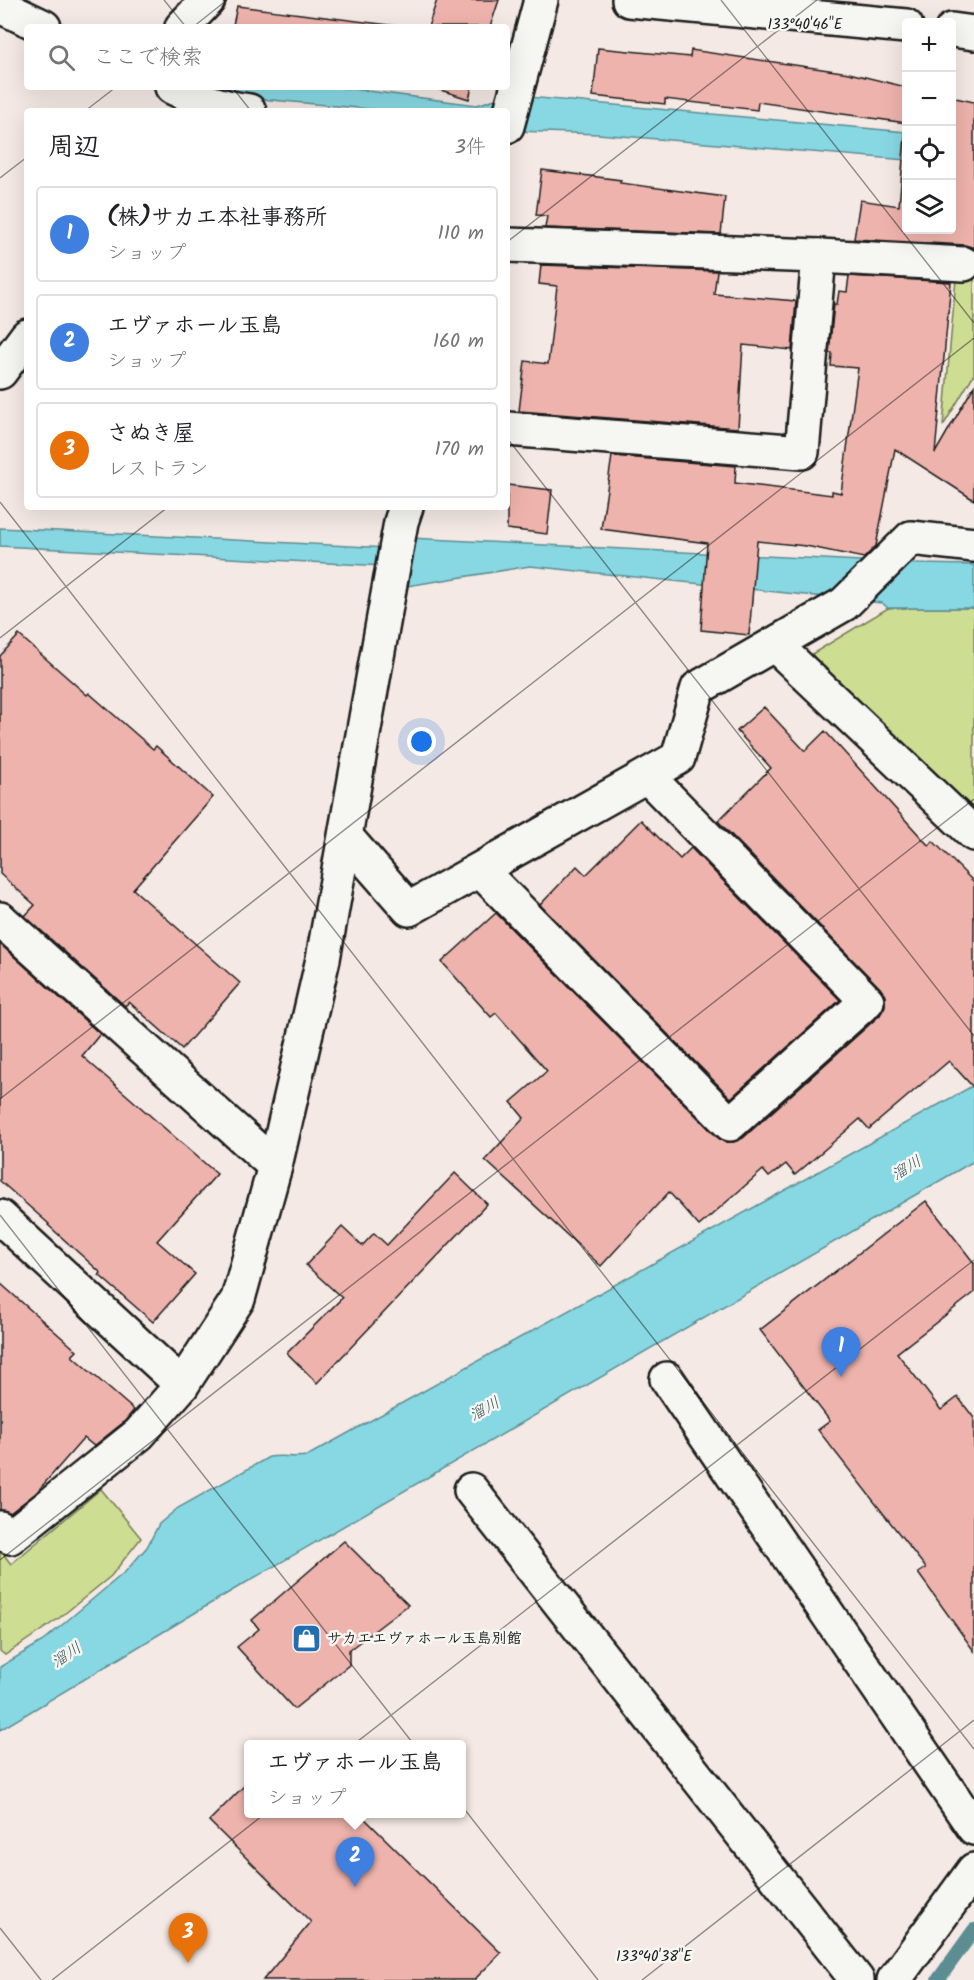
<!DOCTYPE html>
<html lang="ja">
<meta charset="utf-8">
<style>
:root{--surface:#fff;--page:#f2f2f2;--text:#202124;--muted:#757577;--line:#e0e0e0;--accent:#b45309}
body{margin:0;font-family:Kalam,"Klee One",sans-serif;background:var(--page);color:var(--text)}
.controls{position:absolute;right:18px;top:18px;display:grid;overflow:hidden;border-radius:6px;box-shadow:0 6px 24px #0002}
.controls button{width:54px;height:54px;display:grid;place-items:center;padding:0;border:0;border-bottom:2px solid var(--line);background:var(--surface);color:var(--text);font:30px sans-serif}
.you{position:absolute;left:422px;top:742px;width:21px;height:21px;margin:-15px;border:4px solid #fff;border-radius:50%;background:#1a73e8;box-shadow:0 0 0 9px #1a73e833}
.badge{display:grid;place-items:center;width:39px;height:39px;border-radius:50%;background:var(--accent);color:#fff;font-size:20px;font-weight:700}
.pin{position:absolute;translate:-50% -50px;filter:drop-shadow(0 2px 3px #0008)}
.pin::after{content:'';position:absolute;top:32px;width:21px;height:18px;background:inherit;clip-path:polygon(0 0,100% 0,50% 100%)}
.popup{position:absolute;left:244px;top:1740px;width:222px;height:78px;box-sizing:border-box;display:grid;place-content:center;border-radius:6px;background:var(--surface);filter:drop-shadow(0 2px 4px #0005);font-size:20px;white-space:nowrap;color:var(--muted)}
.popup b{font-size:22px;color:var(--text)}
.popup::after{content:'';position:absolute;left:50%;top:100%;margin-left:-12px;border:12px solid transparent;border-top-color:var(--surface)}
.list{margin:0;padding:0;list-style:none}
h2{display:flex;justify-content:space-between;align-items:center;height:78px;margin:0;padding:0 24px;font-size:26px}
h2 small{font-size:20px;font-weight:400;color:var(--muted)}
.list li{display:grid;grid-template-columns:39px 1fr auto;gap:18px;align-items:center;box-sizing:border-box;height:96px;margin:0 12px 12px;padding:0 12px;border:2px solid var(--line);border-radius:6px}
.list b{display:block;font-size:22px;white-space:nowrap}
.list p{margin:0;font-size:20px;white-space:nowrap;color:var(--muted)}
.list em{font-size:20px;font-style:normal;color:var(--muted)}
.icon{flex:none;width:33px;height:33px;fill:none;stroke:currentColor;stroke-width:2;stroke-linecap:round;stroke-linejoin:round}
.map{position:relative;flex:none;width:974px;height:1980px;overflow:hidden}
.search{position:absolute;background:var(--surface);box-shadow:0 6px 24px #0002;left:24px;top:24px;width:486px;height:66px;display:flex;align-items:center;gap:15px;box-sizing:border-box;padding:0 21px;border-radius:6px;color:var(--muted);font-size:22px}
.panel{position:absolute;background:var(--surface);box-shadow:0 6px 24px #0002;left:24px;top:108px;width:486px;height:402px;border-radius:6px}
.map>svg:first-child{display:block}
.green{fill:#cddd91;stroke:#747c56;stroke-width:1.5}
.water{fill:#87d8e3;stroke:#5c8d93;stroke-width:1.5}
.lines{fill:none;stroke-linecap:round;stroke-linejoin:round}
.stream{stroke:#5c8d93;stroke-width:14}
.building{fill:#eeb3ac;stroke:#1c1c1c;stroke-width:1.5}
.minor-casing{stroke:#1c1c1c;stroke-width:38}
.minor{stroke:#f6f6f2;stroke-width:33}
.ticks{fill:none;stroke:#1c1c1c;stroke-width:1.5;stroke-opacity:0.45}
.labels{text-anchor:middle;stroke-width:5;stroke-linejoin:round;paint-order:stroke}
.poi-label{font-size:15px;font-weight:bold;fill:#1c1c1c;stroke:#f6f6f2;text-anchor:start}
.water-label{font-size:16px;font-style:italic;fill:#3c5458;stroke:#f6f6f2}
.ticks-label{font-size:15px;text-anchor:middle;fill:#1c1c1c;stroke:#f6f6f2;stroke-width:5;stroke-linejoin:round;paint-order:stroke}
</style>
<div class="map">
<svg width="974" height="1980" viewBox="0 0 974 1980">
<rect width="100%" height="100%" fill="#f4e9e4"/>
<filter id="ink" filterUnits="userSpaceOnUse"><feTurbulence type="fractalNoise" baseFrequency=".0167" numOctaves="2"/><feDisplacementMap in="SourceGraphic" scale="12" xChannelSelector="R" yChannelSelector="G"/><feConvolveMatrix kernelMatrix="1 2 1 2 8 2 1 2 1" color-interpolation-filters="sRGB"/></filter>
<g filter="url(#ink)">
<g class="green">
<path d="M 956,279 L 974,280 L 974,374 L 943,426 Z"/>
<path d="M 888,608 L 974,608 L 974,812 L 819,665 L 812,654 Z"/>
<path d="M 101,1489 L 141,1538 L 111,1576 L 58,1619 L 5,1655 L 0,1651 L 0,1550 L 11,1564 Z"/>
</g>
<g class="water">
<path d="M 227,87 L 337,87 L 477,105 L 507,95 L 906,132 L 906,160 L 598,134 L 517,131 L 507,111 L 391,111 L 240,97 Z"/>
<path d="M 0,528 L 388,548 L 410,538 L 919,564 L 974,565 L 974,608 L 888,608 L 882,603 L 530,566 L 401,587 L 384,566 L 0,546 Z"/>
<path d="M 974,1085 L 974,1161 L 228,1593 L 0,1730 L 0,1667 L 43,1641 L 126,1571 L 147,1547 L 159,1524 L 178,1508 L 269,1457 C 282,1455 293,1458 307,1456 Z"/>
</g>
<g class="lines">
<path class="stream" d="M 938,1980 L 974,1930"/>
</g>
<g class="building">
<path d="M 437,0 L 499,0 L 490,27 L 428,27 Z"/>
<path d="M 237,6 L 405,27 L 239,27 L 233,25 Z"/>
<path d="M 598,48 L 690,57 L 691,50 L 849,73 L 906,87 L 906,230 L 951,230 L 951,97 L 974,102 L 974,248 L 965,245 L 854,239 L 860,200 L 899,206 L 906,123 L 758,102 L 757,110 L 665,99 L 665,104 L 593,96 Z"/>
<path d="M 431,87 L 472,87 L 469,99 Z"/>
<path d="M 542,170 L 621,180 L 620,183 L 725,197 L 721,234 L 545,228 L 547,216 L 536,215 Z"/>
<path d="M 541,265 L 717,271 L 714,294 L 796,301 L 792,350 L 743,345 L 738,428 L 519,411 L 525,361 L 548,364 L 557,286 L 539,284 Z"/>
<path d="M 849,276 L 951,282 L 935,453 L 974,386 L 974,500 L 895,449 L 876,546 L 864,558 L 806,546 L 757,541 L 749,635 L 701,630 L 707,543 L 601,529 L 612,456 L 736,466 L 735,483 L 832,495 L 832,491 L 841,493 L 858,368 L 831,366 L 832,353 L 829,353 L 834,304 L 837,304 L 839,291 L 847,292 Z"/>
<path d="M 507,485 L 552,490 L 547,534 L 507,529 Z"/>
<path d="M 19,635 L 87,695 L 89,693 L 153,749 L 156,746 L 213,797 L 133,889 L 240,983 L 182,1049 L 129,1002 L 125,1006 L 25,916 L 35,905 L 0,874 L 0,656 Z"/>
<path d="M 764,707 L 805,751 L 825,731 L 929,846 L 933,841 L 974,882 L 974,1088 L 949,1061 L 869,1129 L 860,1119 L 795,1175 L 786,1164 L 769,1177 L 763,1170 L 699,1226 L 669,1192 L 601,1266 L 485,1160 L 524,1118 L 511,1102 L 547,1071 L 496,1013 L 491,1017 L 442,962 L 496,913 L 717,1137 L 724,1142 L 734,1142 L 743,1138 L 880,1015 L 885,1006 L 885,996 L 880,988 L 718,821 L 771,768 L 737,731 Z"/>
<path d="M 641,820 L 680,859 L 691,848 L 840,1000 L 731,1098 L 540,905 L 577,866 L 586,875 Z"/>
<path d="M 0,944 L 100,1034 L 82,1056 L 217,1174 L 157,1241 L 195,1274 L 153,1322 L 99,1275 L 101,1273 L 48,1225 L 49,1224 L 0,1181 Z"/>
<path d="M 455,1173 L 487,1204 L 317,1383 L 287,1353 L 342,1298 L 306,1265 L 342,1227 L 362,1246 L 374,1233 L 387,1245 Z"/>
<path d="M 926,1201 L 974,1263 L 974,1293 L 897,1353 L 941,1410 L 958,1397 L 974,1418 L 974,1651 L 918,1573 L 926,1568 L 818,1430 L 830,1421 L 760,1330 Z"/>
<path d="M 0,1283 L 77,1351 L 72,1356 L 134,1410 L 124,1422 L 94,1446 L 84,1438 L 36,1493 L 10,1513 L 0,1510 Z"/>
<path d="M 344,1541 L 408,1605 L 349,1650 L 349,1665 L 294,1709 L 237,1647 L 259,1629 L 252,1620 Z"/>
<path d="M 249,1781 L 249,1814 L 360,1814 L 501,1953 L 474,1980 L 263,1980 L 311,1922 L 209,1821 Z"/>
</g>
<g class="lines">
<defs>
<g id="minor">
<path d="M 629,0 L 906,26"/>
<path d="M 0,6 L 44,27"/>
<path d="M 182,27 L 208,0"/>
<path d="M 952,30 L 974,33"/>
<path d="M 172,87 C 197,99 221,108 249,111"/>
<path d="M 507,126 L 541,0"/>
<path d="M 507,245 L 819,256 L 802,452 L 507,429"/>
<path d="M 819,256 L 964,264"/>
<path d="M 0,372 L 27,336"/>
<path d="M 775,645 L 974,834"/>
<path d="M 346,837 L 409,909 L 678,758 L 698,688 L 844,604 L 911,538 L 974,545"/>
<path d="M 480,870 L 730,1124 L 867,1001 L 647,776"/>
<path d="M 0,919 L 275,1166"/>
<path d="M 0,1217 L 182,1385 L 238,1299 L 275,1166 L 323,959 L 401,522 L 406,507"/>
<path d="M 667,1379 L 974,1828"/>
<path d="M 471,1490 L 857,1980"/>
<path d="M 0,1528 L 10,1537 L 139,1434 L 182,1385"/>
<path d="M 894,1980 L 974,1870"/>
</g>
</defs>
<use href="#minor" class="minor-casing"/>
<use href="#minor" class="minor"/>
</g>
</g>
<path class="ticks" d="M 164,0 L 186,27M 721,0 L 974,323M 193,27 L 227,0M 232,87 L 251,111M 85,111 L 116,87M 0,178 L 27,157M 507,242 L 817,0M 507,438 L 974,1036M 0,502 L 974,1749M 0,638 L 168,507M 0,1099 L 974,338M 0,1215 L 598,1980M 0,1560 L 974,799M 0,1928 L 41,1980M 52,1980 L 974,1260M 642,1980 L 974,1720"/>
<defs>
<symbol id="shop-square" viewBox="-11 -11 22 22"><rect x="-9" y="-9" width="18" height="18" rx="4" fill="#1f6fb2" stroke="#f6f6f2"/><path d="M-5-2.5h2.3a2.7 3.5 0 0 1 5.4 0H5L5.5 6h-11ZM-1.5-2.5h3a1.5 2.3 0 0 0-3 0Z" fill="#fff"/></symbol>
</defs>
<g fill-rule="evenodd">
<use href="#shop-square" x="290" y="1622" width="33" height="33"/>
</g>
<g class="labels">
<g class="poi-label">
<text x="327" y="1643">サカエエヴァホール玉島別館</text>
</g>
<g class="water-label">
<text transform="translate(906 1167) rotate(-31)" y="6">溜川</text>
<text transform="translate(484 1408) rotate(-29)" y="6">溜川</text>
<text transform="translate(66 1654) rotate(-34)" y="6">溜川</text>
</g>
</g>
<g class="ticks-label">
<text x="805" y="29">133°40'46"E</text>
<text x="654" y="1961">133°40'38"E</text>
</g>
</svg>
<div class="controls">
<button>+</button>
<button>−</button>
<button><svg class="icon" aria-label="locate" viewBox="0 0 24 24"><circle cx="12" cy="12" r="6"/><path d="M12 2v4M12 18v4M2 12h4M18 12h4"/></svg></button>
<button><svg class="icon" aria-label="layers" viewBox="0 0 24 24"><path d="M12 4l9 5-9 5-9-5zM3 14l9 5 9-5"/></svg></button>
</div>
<div class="you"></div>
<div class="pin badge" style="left:841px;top:1377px;background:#3f7fe0">1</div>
<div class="pin badge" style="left:355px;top:1887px;background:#3f7fe0">2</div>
<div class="popup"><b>エヴァホール玉島</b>ショップ</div>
<div class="pin badge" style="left:188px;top:1963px;background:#e8710a">3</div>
<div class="search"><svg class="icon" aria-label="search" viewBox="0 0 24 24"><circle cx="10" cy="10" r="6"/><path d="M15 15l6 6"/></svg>ここで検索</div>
<section class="panel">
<h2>周辺<small>3件</small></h2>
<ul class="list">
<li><span class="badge" style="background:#3f7fe0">1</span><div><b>(株)サカエ本社事務所</b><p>ショップ</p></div><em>110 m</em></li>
<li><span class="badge" style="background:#3f7fe0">2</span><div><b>エヴァホール玉島</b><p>ショップ</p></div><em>160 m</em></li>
<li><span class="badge" style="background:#e8710a">3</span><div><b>さぬき屋</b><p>レストラン</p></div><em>170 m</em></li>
</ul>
</section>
</div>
